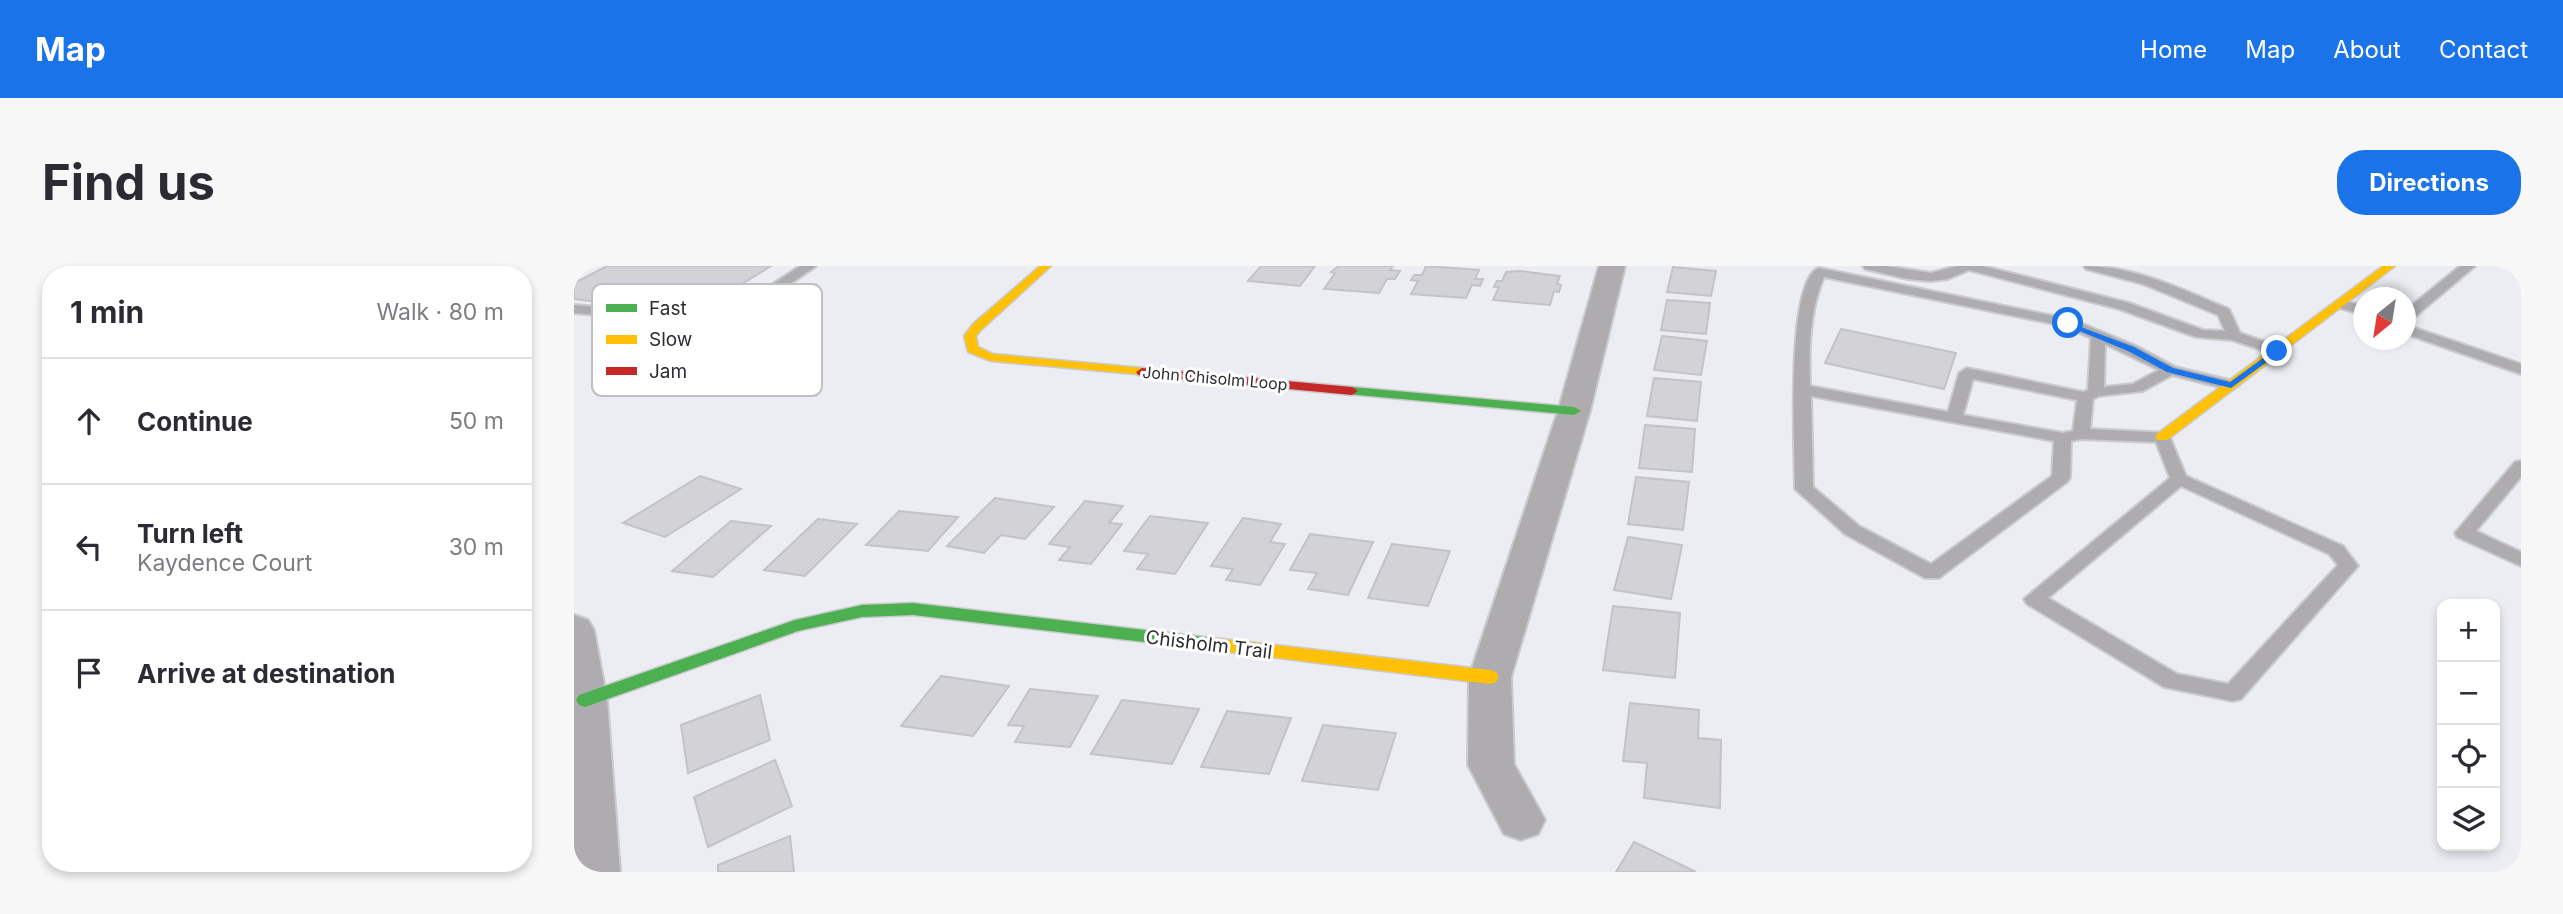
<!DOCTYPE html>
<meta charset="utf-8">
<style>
:root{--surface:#fff;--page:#f7f7f7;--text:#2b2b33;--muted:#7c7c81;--line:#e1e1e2;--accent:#1a73e8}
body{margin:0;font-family:Inter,sans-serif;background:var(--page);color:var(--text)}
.controls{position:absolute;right:21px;bottom:21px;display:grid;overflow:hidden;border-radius:14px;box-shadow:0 4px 10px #0003}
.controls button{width:63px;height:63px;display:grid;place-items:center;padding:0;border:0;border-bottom:2px solid var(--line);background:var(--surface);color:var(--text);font:35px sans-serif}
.compass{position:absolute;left:1779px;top:21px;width:63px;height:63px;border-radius:50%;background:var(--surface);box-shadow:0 4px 10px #0003;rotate:210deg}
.stop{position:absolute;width:21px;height:21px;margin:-16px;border:5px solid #1a73e8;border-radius:50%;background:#fff}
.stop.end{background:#1a73e8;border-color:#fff;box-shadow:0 2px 7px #0008}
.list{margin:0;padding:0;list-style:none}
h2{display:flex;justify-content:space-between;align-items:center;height:91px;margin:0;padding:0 28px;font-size:30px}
h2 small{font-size:23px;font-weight:400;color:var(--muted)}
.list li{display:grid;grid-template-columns:46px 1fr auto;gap:21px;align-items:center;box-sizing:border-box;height:126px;padding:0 28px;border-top:2px solid var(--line)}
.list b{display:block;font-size:26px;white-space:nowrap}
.list p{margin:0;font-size:23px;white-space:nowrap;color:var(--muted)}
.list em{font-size:23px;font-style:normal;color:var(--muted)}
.icon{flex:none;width:38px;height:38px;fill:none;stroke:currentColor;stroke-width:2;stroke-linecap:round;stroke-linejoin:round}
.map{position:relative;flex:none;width:1947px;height:606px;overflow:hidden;border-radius:28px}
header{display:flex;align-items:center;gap:42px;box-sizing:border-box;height:98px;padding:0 35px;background:var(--accent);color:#fff}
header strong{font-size:33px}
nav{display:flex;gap:38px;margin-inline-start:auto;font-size:24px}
.intro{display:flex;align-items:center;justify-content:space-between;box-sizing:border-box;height:168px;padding:0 42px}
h1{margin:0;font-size:49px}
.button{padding:18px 32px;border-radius:28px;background:var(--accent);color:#fff;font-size:24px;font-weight:700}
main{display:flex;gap:42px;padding:0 42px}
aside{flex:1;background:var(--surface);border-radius:28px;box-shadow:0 4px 10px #0003}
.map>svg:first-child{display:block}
.building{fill:#d3d2d6;stroke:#c3c3c7;stroke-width:2}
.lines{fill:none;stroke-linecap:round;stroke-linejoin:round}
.lane-casing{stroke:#cacbce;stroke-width:4}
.street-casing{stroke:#cacbce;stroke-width:4}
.fast-casing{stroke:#cacbce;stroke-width:3}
.slow-casing{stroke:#cacbce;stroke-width:3}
.jam-casing{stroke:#cacbce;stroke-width:3}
.lane{fill:#aeacaf;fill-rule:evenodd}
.street{fill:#aeacaf;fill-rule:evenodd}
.fast{fill:#4caf50;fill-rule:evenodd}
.slow{fill:#ffc107;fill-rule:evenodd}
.jam{fill:#c62828;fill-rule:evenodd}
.route{fill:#1a73e8}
.labels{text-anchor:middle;stroke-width:6;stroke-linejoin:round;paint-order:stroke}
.far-street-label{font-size:16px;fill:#2c2c31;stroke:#fff}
.street-label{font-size:19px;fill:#2c2c31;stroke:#fff}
.key{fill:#fff;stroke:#c0c0c1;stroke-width:2}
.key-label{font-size:19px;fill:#2c2c31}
</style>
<header>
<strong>Map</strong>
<nav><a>Home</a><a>Map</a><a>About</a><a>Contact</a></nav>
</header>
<div class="intro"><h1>Find us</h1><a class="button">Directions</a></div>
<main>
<aside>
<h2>1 min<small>Walk · 80 m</small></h2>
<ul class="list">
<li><svg class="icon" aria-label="ahead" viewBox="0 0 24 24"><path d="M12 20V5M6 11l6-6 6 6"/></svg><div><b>Continue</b></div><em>50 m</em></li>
<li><svg class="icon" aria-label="left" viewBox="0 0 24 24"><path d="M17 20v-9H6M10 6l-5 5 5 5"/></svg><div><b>Turn left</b><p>Kaydence Court</p></div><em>30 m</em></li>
<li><svg class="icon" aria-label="arrive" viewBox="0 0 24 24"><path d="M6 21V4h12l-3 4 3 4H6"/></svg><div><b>Arrive at destination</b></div></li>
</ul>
</aside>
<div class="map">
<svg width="1947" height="606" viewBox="0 0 1947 606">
<rect width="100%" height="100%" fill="#ecedf2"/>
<g class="building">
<path d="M 33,0 L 197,0 L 119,48 L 0,33 L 0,17 Z"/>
<path d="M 687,0 L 741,0 L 726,20 L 674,15 Z"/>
<path d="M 765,0 L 819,0 L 816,4 L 826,5 L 821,13 L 813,13 L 805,27 L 750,23 L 761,7 L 757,6 Z"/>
<path d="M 852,0 L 905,4 L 901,13 L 909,13 L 906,20 L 898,19 L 892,32 L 837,28 L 844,15 L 837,14 L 840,9 L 848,9 Z"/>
<path d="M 1099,1 L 1142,5 L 1137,30 L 1093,26 Z"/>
<path d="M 945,5 L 986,10 L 983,18 L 987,19 L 985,26 L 980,25 L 976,39 L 919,34 L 925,21 L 920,21 L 923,15 L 928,15 L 932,6 Z"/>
<path d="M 1093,34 L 1136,37 L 1132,68 L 1087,64 Z"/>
<path d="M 1267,63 L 1382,87 L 1370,123 L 1251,97 Z"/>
<path d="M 1088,70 L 1133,75 L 1127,109 L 1080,104 Z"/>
<path d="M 1080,112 L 1127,116 L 1123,155 L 1073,150 Z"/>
<path d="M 1071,159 L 1121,163 L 1118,206 L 1065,202 Z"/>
<path d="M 126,210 L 167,223 L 91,271 L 49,257 Z"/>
<path d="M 1062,211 L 1115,216 L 1109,264 L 1054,258 Z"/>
<path d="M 421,232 L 480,241 L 451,273 L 427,269 L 410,287 L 373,280 Z"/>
<path d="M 511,235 L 549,240 L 535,257 L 548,258 L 517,298 L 485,294 L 496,281 L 475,278 Z"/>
<path d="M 325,245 L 384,251 L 354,285 L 292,279 Z"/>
<path d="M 576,250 L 634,257 L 601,308 L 563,303 L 574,288 L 550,285 Z"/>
<path d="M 669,252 L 707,258 L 696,276 L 711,278 L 686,319 L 652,314 L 659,303 L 637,300 Z"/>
<path d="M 244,253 L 283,258 L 231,310 L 190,304 Z"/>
<path d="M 157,255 L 197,260 L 139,311 L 98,305 Z"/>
<path d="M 736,268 L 799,276 L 774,329 L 734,323 L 743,307 L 716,304 Z"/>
<path d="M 1054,271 L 1108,279 L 1097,333 L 1040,324 Z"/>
<path d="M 818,278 L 876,285 L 854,340 L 794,332 Z"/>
<path d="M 1039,340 L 1106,347 L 1101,412 L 1029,404 Z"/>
<path d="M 367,410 L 435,420 L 399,470 L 327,460 Z"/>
<path d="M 456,423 L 524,430 L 496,481 L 441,476 L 450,460 L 434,459 Z"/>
<path d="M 186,429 L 196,474 L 114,507 L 107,459 Z"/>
<path d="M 548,434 L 625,443 L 598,498 L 517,488 Z"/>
<path d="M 1056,437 L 1125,444 L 1124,472 L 1147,474 L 1146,542 L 1070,532 L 1073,497 L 1049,495 Z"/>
<path d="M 653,445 L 717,452 L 695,508 L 627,501 Z"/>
<path d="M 749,459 L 822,467 L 804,524 L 728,515 Z"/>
<path d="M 201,494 L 218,540 L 134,581 L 120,531 Z"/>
<path d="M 216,570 L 220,606 L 144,606 L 144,599 Z"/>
<path d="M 1060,576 L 1122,606 L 1042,606 Z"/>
</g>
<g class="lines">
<defs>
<g id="lane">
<path d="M 226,0 L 242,0 L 167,52 L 138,58 L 0,47 L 0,39 L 138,50 L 157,46 Z"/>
<path d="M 1289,0 L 1312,0 L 1357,7 L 1383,0 L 1409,0 L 1555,37 L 1629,64 L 1651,65 L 1644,49 L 1569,18 L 1512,3 L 1510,0 C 1561,0 1609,24 1655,43 L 1666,67 L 1708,82 L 1710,85 L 1703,89 L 1658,74 L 1622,71 L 1545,43 L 1395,4 L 1374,13 L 1357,15 L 1334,13 L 1291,3 Z"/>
<path d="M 1886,0 L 1901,0 L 1837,54 L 1832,55 L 1832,44 Z"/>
<path d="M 1245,2 L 1499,54 L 1562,80 L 1601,101 L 1663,116 L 1665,119 L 1657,124 L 1598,109 L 1569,125 L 1525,130 L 1519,133 L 1516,163 L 1594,167 L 1612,210 L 1769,280 L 1784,300 L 1667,433 L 1659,435 L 1590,421 L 1453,338 L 1450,333 L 1596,212 L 1582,176 L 1507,173 L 1497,175 L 1496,212 L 1493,216 L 1365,312 L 1351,312 L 1271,268 L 1221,223 C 1221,189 1211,13 1245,2 ZM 1250,11 L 1490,60 L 1517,72 L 1514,124 L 1509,126 L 1393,102 L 1385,107 L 1374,146 L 1236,120 C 1235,83 1235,46 1250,11 ZM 1531,78 L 1585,104 L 1559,118 L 1530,121 ZM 1399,113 L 1503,134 L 1499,165 L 1489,167 L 1389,149 ZM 1237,130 L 1480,175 L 1478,210 L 1357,298 L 1285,260 L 1239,221 ZM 1607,220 L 1755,288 L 1764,299 L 1654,418 L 1603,408 L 1474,332 Z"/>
<path d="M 1767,34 L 1790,40 L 1790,49 L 1762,41 L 1760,38 Z"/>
<path d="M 1832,59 L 1947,98 L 1947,108 L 1832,68 Z"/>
<path d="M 1947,195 L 1947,211 L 1902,265 L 1947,286 L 1947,300 L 1883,271 L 1881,267 L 1941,196 Z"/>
</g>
<g id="street">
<path d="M 1025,0 L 1051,0 L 1016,145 L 937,411 L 940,498 L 971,554 L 964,568 L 947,574 L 930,568 L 894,499 L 895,411 L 984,145 Z"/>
<path d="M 0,349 L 14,354 L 20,364 L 33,434 L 46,606 L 0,606 Z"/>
</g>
<g id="fast">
<path d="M 778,121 L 1000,141 L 1007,145 L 1000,149 L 773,128 L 773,122 Z"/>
<path d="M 339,337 L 639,372 L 645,374 L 647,378 L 645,382 L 639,384 L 339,349 L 288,351 L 224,365 L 11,441 L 5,439 L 2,434 L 5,429 L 221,354 L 288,339 Z"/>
</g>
<g id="slow">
<path d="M 466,0 L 477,0 L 407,64 L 402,70 L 404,81 L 419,88 L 568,102 L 574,106 L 572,109 L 417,95 L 394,86 L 390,70 L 399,58 Z"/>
<path d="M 1809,0 L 1821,0 L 1593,174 L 1583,174 L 1581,171 L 1583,168 Z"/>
<path d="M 639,372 L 916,404 L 922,406 L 925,411 L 922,416 L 916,418 L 639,384 L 633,382 L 631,378 L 633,374 Z"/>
</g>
<path id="jam" d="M 568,102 L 778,121 L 784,125 L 778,129 L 564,109 L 562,106 Z"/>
</defs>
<use href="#lane" class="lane-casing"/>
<use href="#street" class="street-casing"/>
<use href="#fast" class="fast-casing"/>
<use href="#slow" class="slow-casing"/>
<use href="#jam" class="jam-casing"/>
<use href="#lane" class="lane"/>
<use href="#street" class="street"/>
<use href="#fast" class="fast"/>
<use href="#slow" class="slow"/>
<use href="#jam" class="jam"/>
</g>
<path class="route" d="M 1491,55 L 1560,81 L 1599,102 L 1656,116 L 1700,84 L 1708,85 L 1657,122 L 1593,106 L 1554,85 L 1491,59 Z"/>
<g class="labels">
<g class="far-street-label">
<text transform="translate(641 112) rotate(5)" y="6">John Chisolm Loop</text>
</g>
<g class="street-label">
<text transform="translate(635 378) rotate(7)" y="7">Chisholm Trail</text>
</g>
</g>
<rect x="18" y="18" width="230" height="112" rx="10" class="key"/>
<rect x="32" y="38" width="31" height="8" fill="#4caf50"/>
<rect x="32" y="69" width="31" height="9" fill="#ffc107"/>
<rect x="32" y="101" width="31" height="8" fill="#c62828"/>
<g class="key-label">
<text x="75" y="49">Fast</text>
<text x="75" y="80">Slow</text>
<text x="75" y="112">Jam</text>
</g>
</svg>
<div class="controls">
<button>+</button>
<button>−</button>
<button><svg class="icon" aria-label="locate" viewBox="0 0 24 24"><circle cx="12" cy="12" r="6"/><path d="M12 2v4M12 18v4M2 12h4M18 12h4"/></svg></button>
<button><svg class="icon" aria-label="layers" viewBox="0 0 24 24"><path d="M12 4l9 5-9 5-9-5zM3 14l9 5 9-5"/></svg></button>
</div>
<svg class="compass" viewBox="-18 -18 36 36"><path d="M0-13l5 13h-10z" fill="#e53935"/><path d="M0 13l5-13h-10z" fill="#7c7c81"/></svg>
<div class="stop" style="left:1494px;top:57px"></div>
<div class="stop end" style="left:1703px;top:85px"></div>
</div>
</main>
